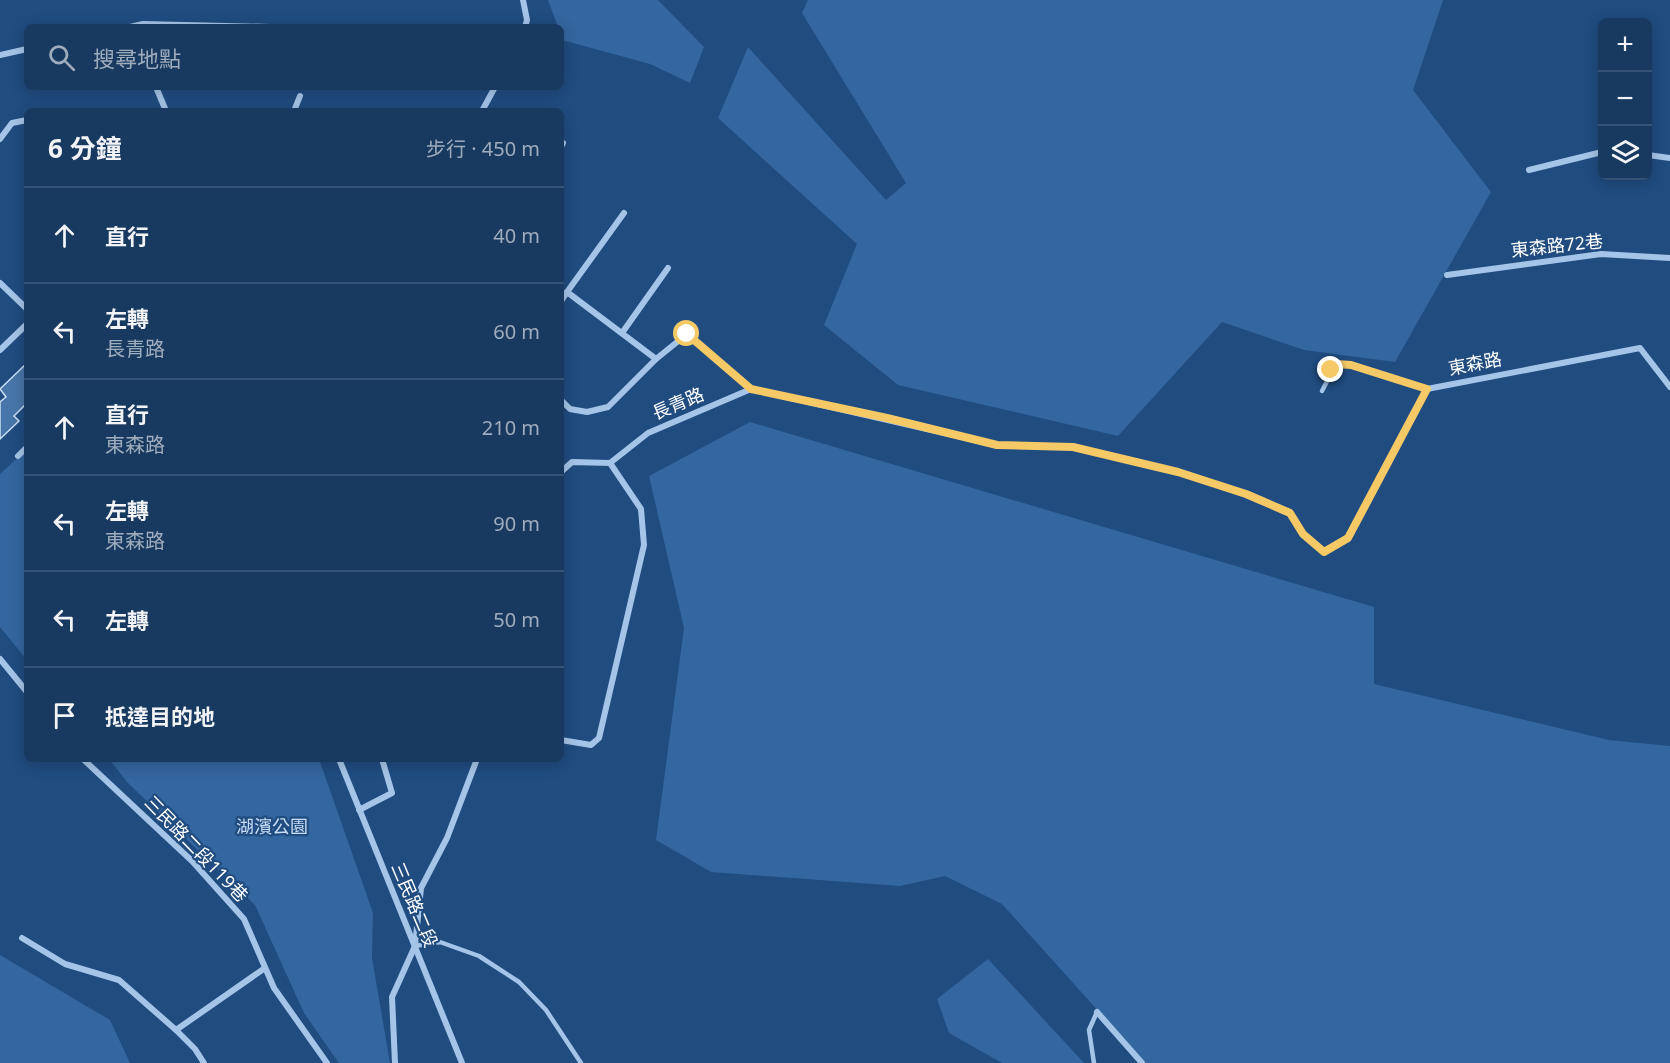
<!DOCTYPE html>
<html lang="zh-TW">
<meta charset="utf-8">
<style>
:root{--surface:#183960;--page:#214066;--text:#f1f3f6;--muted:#9facbd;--line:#365375}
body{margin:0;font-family:"Noto Sans","Noto Sans TC",sans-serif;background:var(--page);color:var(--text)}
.controls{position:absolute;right:18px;top:18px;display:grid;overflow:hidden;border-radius:9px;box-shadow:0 3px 15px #0003}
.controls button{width:54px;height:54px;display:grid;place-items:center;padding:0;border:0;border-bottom:2px solid var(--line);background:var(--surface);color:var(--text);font:30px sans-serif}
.stop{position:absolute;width:18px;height:18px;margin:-14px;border:4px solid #f5c966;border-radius:50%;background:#fff}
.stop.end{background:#f5c966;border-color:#fff;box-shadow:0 2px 6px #0008}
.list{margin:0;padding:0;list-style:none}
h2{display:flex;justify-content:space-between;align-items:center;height:78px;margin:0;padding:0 24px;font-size:26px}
h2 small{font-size:20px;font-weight:400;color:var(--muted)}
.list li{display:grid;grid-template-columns:39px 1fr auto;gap:18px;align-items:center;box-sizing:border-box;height:96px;padding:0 24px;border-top:2px solid var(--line)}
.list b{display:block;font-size:22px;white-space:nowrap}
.list p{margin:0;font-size:20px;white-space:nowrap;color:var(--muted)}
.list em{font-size:20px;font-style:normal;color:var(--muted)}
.icon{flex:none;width:33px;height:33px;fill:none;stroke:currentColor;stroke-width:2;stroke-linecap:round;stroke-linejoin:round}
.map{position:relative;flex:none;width:1670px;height:1063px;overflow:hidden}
.search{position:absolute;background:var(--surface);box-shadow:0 3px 15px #0003;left:24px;top:24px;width:540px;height:66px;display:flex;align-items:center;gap:15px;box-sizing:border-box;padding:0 21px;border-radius:9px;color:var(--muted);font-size:22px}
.panel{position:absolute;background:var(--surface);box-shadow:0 3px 15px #0003;left:24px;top:108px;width:540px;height:654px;border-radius:9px}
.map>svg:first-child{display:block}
.green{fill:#34669f}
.building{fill:#4976aa;stroke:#c9def6;stroke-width:1.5}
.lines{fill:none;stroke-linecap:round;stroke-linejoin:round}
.lane{stroke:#a5c5e8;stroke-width:4.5}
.street{stroke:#a5c5e8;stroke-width:6}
.route{stroke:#f5c966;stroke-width:8}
.labels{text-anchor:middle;stroke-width:4.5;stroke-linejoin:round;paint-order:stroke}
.street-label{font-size:18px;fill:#fff;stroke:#204c80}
.park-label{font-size:18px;fill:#c9def6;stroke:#204c80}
</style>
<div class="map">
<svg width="1670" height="1063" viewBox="0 0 1670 1063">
<rect width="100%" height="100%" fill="#204c80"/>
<g class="green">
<path d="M 548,0 L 658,0 L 704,47 L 690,83 L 650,64 L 562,40 L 561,27 L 558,27 Z"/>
<path d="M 808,0 L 1443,0 L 1413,90 L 1491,192 L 1395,362 L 1304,350 L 1222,322 L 1118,436 L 898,385 L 824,325 L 857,244 L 718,118 L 748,47 L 886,200 L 906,183 L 802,13 Z"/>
<path d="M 750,422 L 1374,607 L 1374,684 L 1609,740 L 1670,746 L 1670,1063 L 1145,1063 L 1002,904 L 945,876 L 900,886 L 711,872 L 656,840 L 684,628 L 649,476 Z"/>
<path d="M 27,449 L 27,660 L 0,627 L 0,474 Z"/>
<path d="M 109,759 L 319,759 L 373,913 L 372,958 L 390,1063 L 339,1063 L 304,1013 L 255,905 L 127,782 Z"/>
<path d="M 0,955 L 110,1020 L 130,1063 L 0,1063 Z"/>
<path d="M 988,959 L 1084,1063 L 1002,1063 L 949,1033 L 937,999 Z"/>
</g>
<path class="building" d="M 27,363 L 27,403 L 14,416 L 19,421 L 0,439 L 0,402 L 6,397 L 0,389 Z"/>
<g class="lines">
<g class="lane">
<path d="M 1322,391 L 1336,364 L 1351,365 L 1427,389"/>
<path d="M 415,946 L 440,942 L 479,956 L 519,982 L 546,1010 L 581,1063"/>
<path d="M 1094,1063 L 1089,1030 L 1097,1012"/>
</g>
<g class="street">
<path d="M 523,0 L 527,20 L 525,27"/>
<path d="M 130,27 L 143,24 L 270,27"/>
<path d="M 0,55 L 27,49"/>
<path d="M 156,87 L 166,111"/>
<path d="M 294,111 L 300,96"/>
<path d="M 482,111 L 495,87"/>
<path d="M 0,139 L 12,123 L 27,120"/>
<path d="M 561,147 L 563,143"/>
<path d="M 1648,155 L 1670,158"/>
<path d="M 1529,170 L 1602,152"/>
<path d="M 1447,275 L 1601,254 L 1670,258"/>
<path d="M 0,283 L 27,309"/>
<path d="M 567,292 L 624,213"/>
<path d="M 561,301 L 567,292 L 656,359"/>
<path d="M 622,333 L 668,268"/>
<path d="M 0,350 L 27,324"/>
<path d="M 561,400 L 570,409 L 587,412 L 608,407 L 656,359 L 687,334 L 751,389"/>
<path d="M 18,456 L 27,447"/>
<path d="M 561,472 L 572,462 L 610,463 L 648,433 L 751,389 L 997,445 L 1073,447 L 1178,472 L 1246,494 L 1290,513 L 1303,534 L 1324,552 L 1348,538 L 1427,389 L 1640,348 L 1670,387"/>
<path d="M 0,659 L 27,692"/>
<path d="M 561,740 L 591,745 L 599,738 L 644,545 L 641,509 L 610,463"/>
<path d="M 83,759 L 192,861 L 244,919 L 274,988 L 327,1063"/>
<path d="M 339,759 L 462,1063"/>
<path d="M 359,810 L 392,793 L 382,759"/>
<path d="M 22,938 L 65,964 L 119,980 L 176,1030 L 195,1049 L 204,1063"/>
<path d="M 1097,1012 L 1142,1063"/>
<path d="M 176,1030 L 265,968"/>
<path d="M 395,1063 L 392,997 L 415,946 L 421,888 L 447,838 L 477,759"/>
</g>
</g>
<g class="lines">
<path class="route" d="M 687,334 L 751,389 L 887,418 L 997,445 L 1073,447 L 1178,472 L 1246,494 L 1290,513 L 1303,534 L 1324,552 L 1348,538 L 1427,389 L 1351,365 L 1336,364 L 1331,370"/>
</g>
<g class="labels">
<g class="street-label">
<text transform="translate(1557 246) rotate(-6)" y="6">東森路72巷</text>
<text transform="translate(1475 364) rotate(-11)" y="6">東森路</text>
<text transform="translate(678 404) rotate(-23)" y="6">長青路</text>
<text transform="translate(196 849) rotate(46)" y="6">三民路二段119巷</text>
<text transform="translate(414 905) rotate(67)" y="6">三民路二段</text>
</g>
<g class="park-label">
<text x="272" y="833">湖濱公園</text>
</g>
</g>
</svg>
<div class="controls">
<button>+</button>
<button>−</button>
<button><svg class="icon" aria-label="layers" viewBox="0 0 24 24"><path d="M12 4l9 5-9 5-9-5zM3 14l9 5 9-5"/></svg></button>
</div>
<div class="stop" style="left:687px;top:334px"></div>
<div class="stop end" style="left:1331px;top:370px"></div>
<div class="search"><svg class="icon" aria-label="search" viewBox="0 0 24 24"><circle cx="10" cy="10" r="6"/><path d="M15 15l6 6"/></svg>搜尋地點</div>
<section class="panel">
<h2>6 分鐘<small>步行 · 450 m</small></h2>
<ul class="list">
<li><svg class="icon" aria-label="ahead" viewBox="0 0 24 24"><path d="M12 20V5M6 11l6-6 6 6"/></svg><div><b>直行</b></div><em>40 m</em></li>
<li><svg class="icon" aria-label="left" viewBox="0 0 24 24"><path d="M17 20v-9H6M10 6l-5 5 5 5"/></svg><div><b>左轉</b><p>長青路</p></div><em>60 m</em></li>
<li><svg class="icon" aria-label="ahead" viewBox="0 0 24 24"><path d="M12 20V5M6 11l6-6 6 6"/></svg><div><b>直行</b><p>東森路</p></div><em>210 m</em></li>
<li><svg class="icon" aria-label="left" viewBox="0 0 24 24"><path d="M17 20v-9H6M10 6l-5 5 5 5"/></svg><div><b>左轉</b><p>東森路</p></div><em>90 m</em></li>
<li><svg class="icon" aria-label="left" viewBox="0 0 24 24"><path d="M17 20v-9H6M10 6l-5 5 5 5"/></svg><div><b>左轉</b></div><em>50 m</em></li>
<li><svg class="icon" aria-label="arrive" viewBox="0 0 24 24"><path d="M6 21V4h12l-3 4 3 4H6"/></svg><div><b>抵達目的地</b></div></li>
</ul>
</section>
</div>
